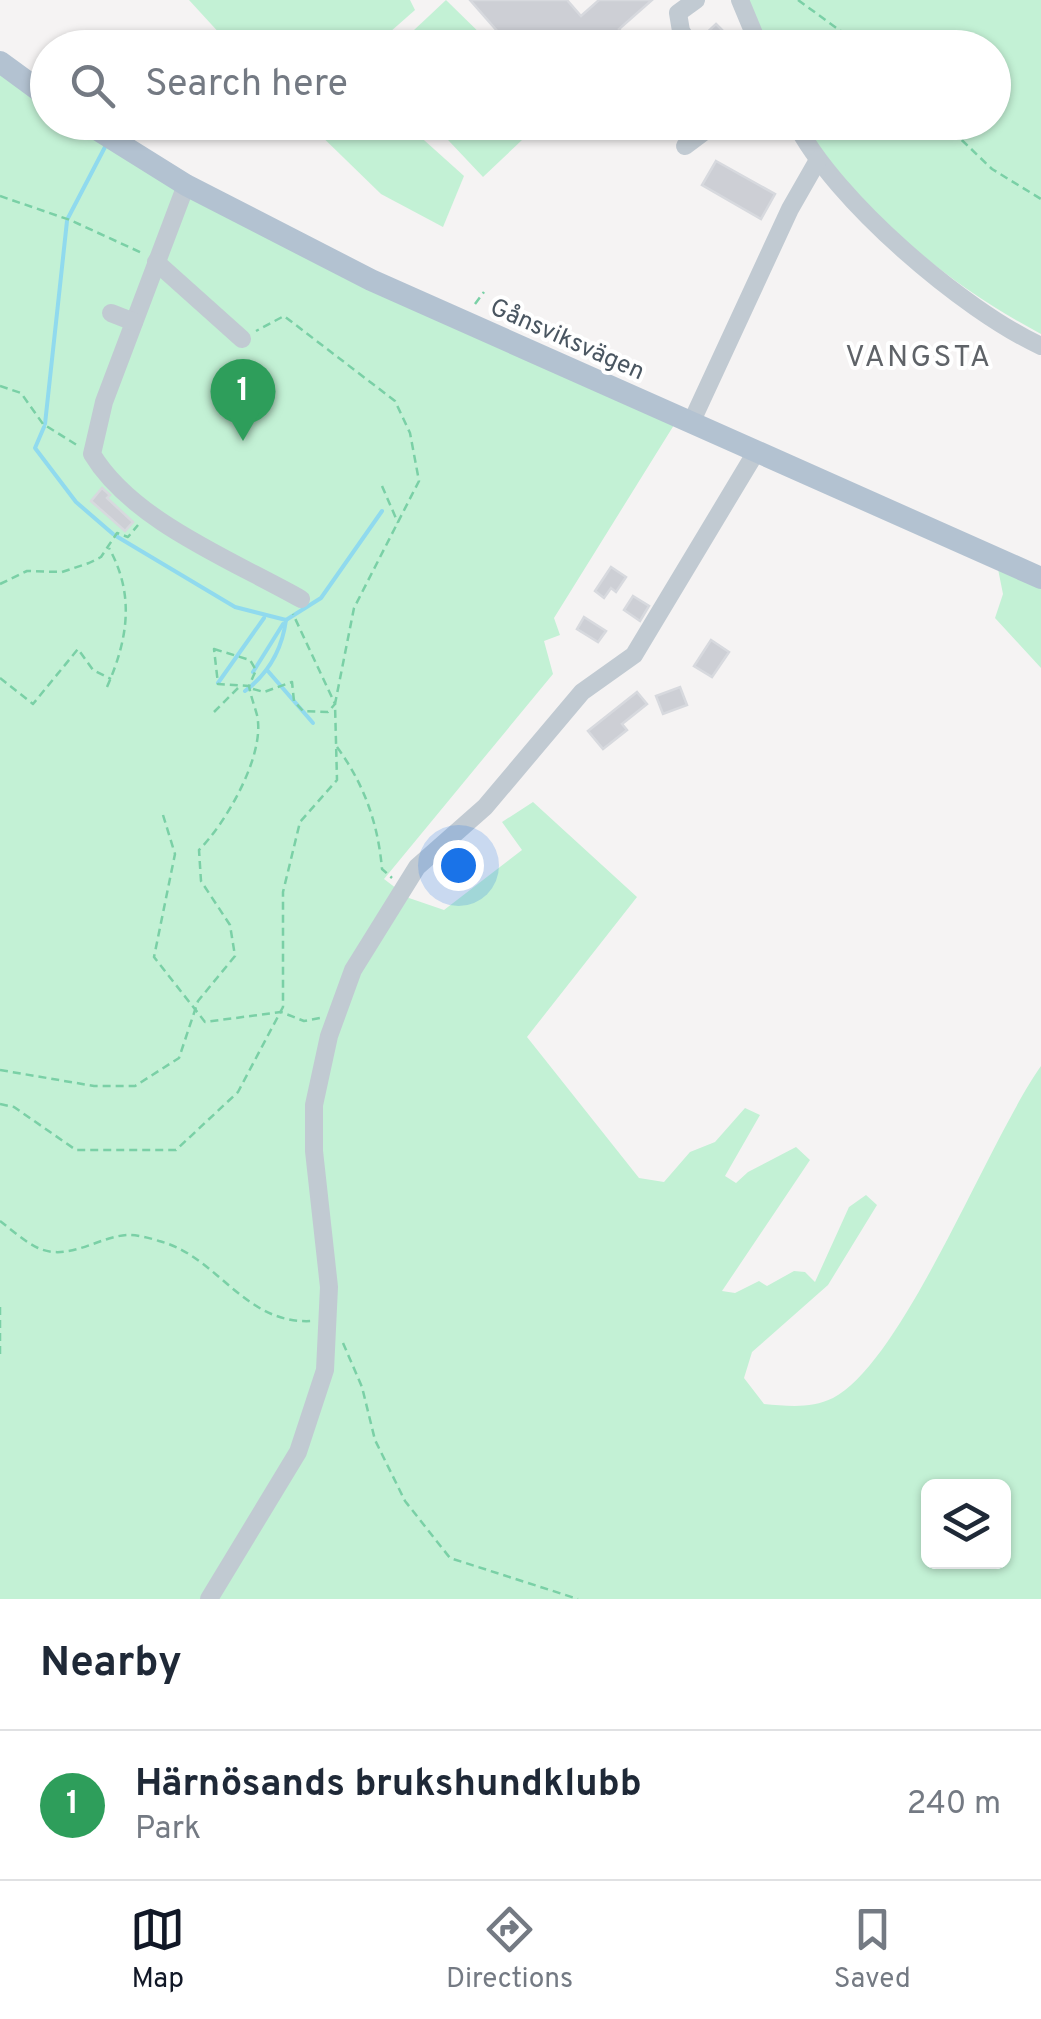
<!DOCTYPE html>
<meta charset="utf-8">
<style>
:root{--surface:#fff;--page:#f6f6f7;--text:#1f2937;--muted:#747a83;--line:#e0e1e3;--accent:#111827}
body{margin:0;font-family:Overpass,sans-serif;background:var(--page);color:var(--text)}
.controls{position:absolute;right:30px;bottom:30px;display:grid;overflow:hidden;border-radius:15px;box-shadow:0 2px 8px #0004}
.controls button{width:90px;height:90px;display:grid;place-items:center;padding:0;border:0;border-bottom:2px solid var(--line);background:var(--surface);color:var(--text);font:50px sans-serif}
.you{position:absolute;left:458px;top:865px;width:35px;height:35px;margin:-25px;border:8px solid #fff;border-radius:50%;background:#1a73e8;box-shadow:0 0 0 15px #1a73e833}
.badge{display:grid;place-items:center;width:65px;height:65px;border-radius:50%;background:var(--accent);color:#fff;font-size:32px;font-weight:700}
.pin{position:absolute;translate:-50% -82px;filter:drop-shadow(0 2px 5px #0008)}
.pin::after{content:'';position:absolute;top:52px;width:35px;height:30px;background:inherit;clip-path:polygon(0 0,100% 0,50% 100%)}
.list{margin:0;padding:0;list-style:none}
h2{display:flex;justify-content:space-between;align-items:center;height:130px;margin:0;padding:0 40px;font-size:42px}
h2 small{font-size:32px;font-weight:400;color:var(--muted)}
.list li{display:grid;grid-template-columns:65px 1fr auto;gap:30px;align-items:center;box-sizing:border-box;height:150px;padding:0 40px;border-top:2px solid var(--line)}
.list b{display:block;font-size:38px;white-space:nowrap}
.list p{margin:0;font-size:32px;white-space:nowrap;color:var(--muted)}
.list em{font-size:32px;font-style:normal;color:var(--muted)}
.icon{flex:none;width:55px;height:55px;fill:none;stroke:currentColor;stroke-width:2;stroke-linecap:round;stroke-linejoin:round}
.map{position:relative;flex:none;width:1041px;height:1599px;overflow:hidden}
.search{position:absolute;background:var(--surface);box-shadow:0 2px 8px #0004;left:30px;right:30px;top:30px;height:110px;display:flex;align-items:center;gap:25px;box-sizing:border-box;padding:0 35px;border-radius:55px;color:var(--muted);font-size:38px}
.sheet{height:280px;background:var(--surface)}
nav{display:flex;justify-content:space-around;align-items:center;box-sizing:border-box;height:140px;border-top:2px solid var(--line);background:var(--surface);font-size:28px;color:var(--muted)}
nav a{display:grid;justify-items:center;gap:5px}
nav .on{color:var(--accent)}
.map>svg:first-child{display:block}
.green{fill:#c3f1d5;fill-rule:evenodd}
.lines{fill:none;stroke-linecap:round;stroke-linejoin:round}
.stream{stroke:#90daee;stroke-width:4}
.building{fill:#cdcfd5;stroke:#d7d9de;stroke-width:2.5}
.path{stroke:#7ad0a6;stroke-width:2.5;stroke-dasharray:8 5;stroke-linecap:butt}
.minor{stroke:#c1cad2;stroke-width:18}
.major{stroke:#b3c2d1;stroke-width:22}
.labels{text-anchor:middle;stroke-width:8;stroke-linejoin:round;paint-order:stroke}
.street-label{font-size:25px;fill:#4a5661;stroke:#fff}
.quarter-label{font-size:30px;letter-spacing:2.5px;fill:#5f6368;stroke:#fff}
</style>
<div class="map">
<svg width="1041" height="1599" viewBox="0 0 1041 1599">
<rect width="100%" height="100%" fill="#f5f3f3"/>
<g class="green">
<path d="M 189,0 L 410,0 L 415,10 L 373,47 L 233,48 Z"/>
<path d="M 446,0 L 494,47 L 396,47 Z"/>
<path d="M 747,0 L 1041,0 L 1041,334 C 947,284 861,213 803,123 L 994,122 L 994,48 L 767,47 Z"/>
<path d="M 0,69 L 47,102 L 48,122 L 79,123 L 674,425 L 554,618 L 560,635 L 544,641 L 553,674 L 384,879 L 409,898 L 444,910 L 522,850 L 502,822 L 533,802 L 637,897 L 527,1037 L 639,1178 L 664,1182 L 690,1152 L 715,1142 L 745,1108 L 760,1115 L 725,1176 L 736,1183 L 748,1172 L 796,1147 L 810,1160 L 722,1291 L 735,1293 L 759,1281 L 767,1286 L 794,1271 L 805,1272 L 815,1282 L 849,1207 L 866,1195 L 877,1205 L 828,1285 L 752,1352 L 744,1378 L 764,1404 C 787,1406 811,1409 833,1398 C 904,1361 988,1141 1041,1066 L 1041,1599 L 0,1599 ZM 928,1486 L 1004,1486 L 1004,1562 L 928,1562 Z"/>
<path d="M 308,123 L 405,123 L 464,176 L 443,227 L 381,194 Z"/>
<path d="M 432,123 L 540,123 L 483,177 Z"/>
<path d="M 998,569 L 1041,581 L 1041,668 L 995,618 L 1003,594 Z"/>
</g>
<g class="lines">
<g class="stream">
<path d="M 68,218 L 105,147"/>
<path d="M 45,424 L 67,221"/>
<path d="M 44,427 L 35,448 L 76,502 L 113,534"/>
<path d="M 116,536 L 235,607 L 286,620 L 321,598 L 382,511"/>
<path d="M 267,670 L 313,723"/>
<path d="M 253,672 L 283,624"/>
<path d="M 218,683 L 264,618"/>
<path d="M 245,691 C 269,673 282,650 286,620"/>
</g>
</g>
<g class="building">
<path d="M 470,0 L 567,0 L 581,16 L 599,0 L 652,0 L 619,29 L 636,48 L 512,48 Z"/>
<path d="M 716,24 L 729,37 L 717,48 L 710,48 L 701,38 Z"/>
<path d="M 716,161 L 775,194 L 761,219 L 702,185 Z"/>
<path d="M 102,488 L 110,495 L 107,498 L 133,522 L 125,531 L 91,501 Z"/>
<path d="M 611,567 L 626,577 L 616,592 L 611,588 L 604,598 L 595,591 Z"/>
<path d="M 633,596 L 649,606 L 640,621 L 624,610 Z"/>
<path d="M 584,617 L 606,631 L 598,642 L 577,629 Z"/>
<path d="M 711,640 L 729,652 L 712,677 L 694,666 Z"/>
<path d="M 680,687 L 687,705 L 663,714 L 656,696 Z"/>
<path d="M 637,692 L 647,704 L 622,724 L 627,730 L 603,749 L 588,731 Z"/>
</g>
<g class="lines">
<g class="path">
<path d="M 798,0 L 864,48"/>
<path d="M 943,122 L 992,169 L 1041,199"/>
<path d="M 0,196 L 70,220 L 142,253"/>
<path d="M 475,304 L 484,292"/>
<path d="M 0,386 L 21,393 L 43,424 L 80,447"/>
<path d="M 382,486 L 398,523"/>
<path d="M 0,584 L 27,571 L 62,572 L 89,563 L 101,557 L 117,533 L 128,537 L 138,525"/>
<path d="M 214,649 L 250,660 L 256,670 L 249,686 L 218,684 Z"/>
<path d="M 0,678 L 33,704 L 78,649 L 93,670 L 111,679"/>
<path d="M 107,687 C 128,639 135,595 109,548"/>
<path d="M 253,689 L 264,692 L 292,682 L 294,701 L 303,711 L 328,712 L 335,704 L 293,614"/>
<path d="M 214,712 L 238,688"/>
<path d="M 337,747 C 364,784 378,823 382,869 L 392,878"/>
<path d="M 163,815 L 175,854 L 154,957 L 205,1022 L 281,1012 L 304,1021 L 320,1018"/>
<path d="M 0,1070 L 94,1086 L 135,1086 L 179,1058 L 198,1001 L 235,956 L 230,925 L 201,881 L 199,850 C 225,824 266,755 257,715 C 254,704 251,697 249,686"/>
<path d="M 0,1104 L 14,1107 L 76,1150 L 176,1150 L 238,1092 L 283,1007 L 283,892 L 300,822 L 337,780 L 335,704 L 354,608 L 419,481 L 410,433 L 395,401 L 284,316 L 256,331"/>
<path d="M 0,1221 C 12,1230 25,1242 38,1248 C 69,1262 99,1236 128,1235 C 137,1235 150,1238 159,1241 C 218,1256 244,1325 312,1321"/>
<path d="M 0,1307 L 0,1355"/>
<path d="M 343,1343 L 362,1387 L 375,1440 L 405,1501 L 450,1558 L 578,1599"/>
</g>
<g class="minor">
<path d="M 740,0 L 760,48"/>
<path d="M 692,48 L 681,31 L 678,13 L 696,0"/>
<path d="M 795,122 C 834,200 963,310 1041,346"/>
<path d="M 685,146 L 717,122"/>
<path d="M 186,185 L 104,402 L 92,454 C 132,521 234,561 301,599"/>
<path d="M 156,262 L 242,339"/>
<path d="M 111,313 L 134,322"/>
<path d="M 691,423 L 790,209 L 818,160"/>
<path d="M 209,1599 L 298,1452 L 325,1370 L 329,1287 L 314,1151 L 314,1105 L 329,1036 L 353,970 L 417,867 L 485,807 L 582,692 L 634,655 L 756,452"/>
</g>
<g class="major">
<path d="M 0,62 L 48,97"/>
<path d="M 85,122 L 186,185 L 371,280 L 1041,578"/>
</g>
</g>
<g class="labels">
<g class="street-label">
<text transform="translate(568 338) rotate(24)" y="9">Gånsviksvägen</text>
</g>
<g class="quarter-label">
<text x="919" y="366">VANGSTA</text>
</g>
</g>
</svg>
<div class="controls">
<button><svg class="icon" aria-label="layers" viewBox="0 0 24 24"><path d="M12 4l9 5-9 5-9-5zM3 14l9 5 9-5"/></svg></button>
</div>
<div class="you"></div>
<div class="pin badge" style="left:243px;top:441px;background:#2e9e5b">1</div>
<div class="search"><svg class="icon" aria-label="search" viewBox="0 0 24 24"><circle cx="10" cy="10" r="6"/><path d="M15 15l6 6"/></svg>Search here</div>
</div>
<section class="sheet">
<h2>Nearby<small></small></h2>
<ul class="list">
<li><span class="badge" style="background:#2e9e5b">1</span><div><b>Härnösands brukshundklubb</b><p>Park</p></div><em>240 m</em></li>
</ul>
</section>
<nav>
<a class="on"><svg class="icon" aria-label="map" viewBox="0 0 24 24"><path d="M3 6l6-2 6 2 6-2v14l-6 2-6-2-6 2zM9 4v14M15 6v14"/></svg>Map</a>
<a><svg class="icon" aria-label="directions" viewBox="0 0 24 24"><path d="M12 3l9 9-9 9-9-9zM9 14v-3h6M13 9l2 2-2 2"/></svg>Directions</a>
<a><svg class="icon" aria-label="saved" viewBox="0 0 24 24"><path d="M7 4h10v16l-5-4-5 4z"/></svg>Saved</a>
</nav>
